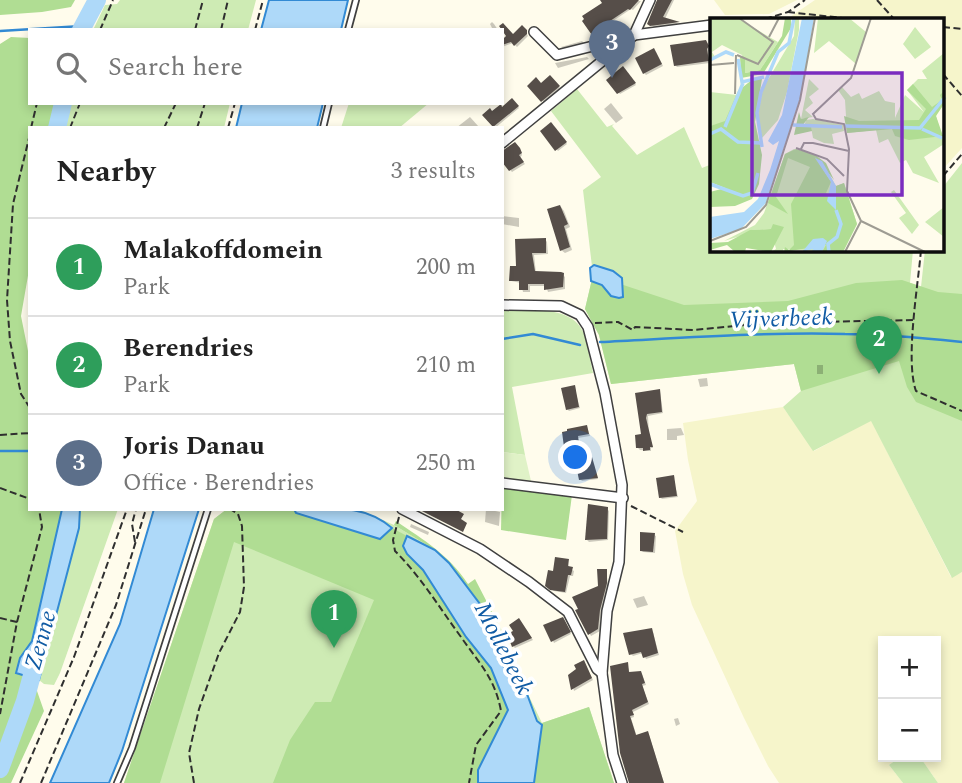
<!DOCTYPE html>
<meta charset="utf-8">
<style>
:root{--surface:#fff;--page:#f2f2f2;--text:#222;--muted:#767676;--line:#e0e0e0;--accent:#c3201e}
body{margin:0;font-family:Spectral,serif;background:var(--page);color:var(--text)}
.controls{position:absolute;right:21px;bottom:21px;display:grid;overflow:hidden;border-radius:0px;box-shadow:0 4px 10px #0003}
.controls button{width:63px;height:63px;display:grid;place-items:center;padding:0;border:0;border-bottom:2px solid var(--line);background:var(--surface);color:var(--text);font:35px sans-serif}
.you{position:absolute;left:576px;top:458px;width:24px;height:24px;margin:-18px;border:5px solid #fff;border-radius:50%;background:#1a73e8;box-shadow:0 0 0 10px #1a73e833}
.badge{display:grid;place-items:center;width:46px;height:46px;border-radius:50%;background:var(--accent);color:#fff;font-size:23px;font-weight:700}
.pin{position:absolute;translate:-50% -58px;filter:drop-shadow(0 2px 4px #0008)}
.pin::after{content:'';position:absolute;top:37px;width:24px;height:21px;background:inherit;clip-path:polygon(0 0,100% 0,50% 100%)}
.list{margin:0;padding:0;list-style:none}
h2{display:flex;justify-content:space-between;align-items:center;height:91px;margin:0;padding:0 28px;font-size:30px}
h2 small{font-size:23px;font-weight:400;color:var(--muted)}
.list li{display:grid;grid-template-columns:46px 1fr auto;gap:21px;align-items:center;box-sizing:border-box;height:98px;padding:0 28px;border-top:2px solid var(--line)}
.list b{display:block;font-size:26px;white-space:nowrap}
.list p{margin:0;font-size:23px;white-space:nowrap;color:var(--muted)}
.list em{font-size:23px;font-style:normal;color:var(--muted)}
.icon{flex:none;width:38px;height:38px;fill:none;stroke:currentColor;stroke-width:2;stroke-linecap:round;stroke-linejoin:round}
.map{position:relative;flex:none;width:962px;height:783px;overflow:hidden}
.search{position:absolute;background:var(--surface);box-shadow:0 4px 10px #0003;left:28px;top:28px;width:476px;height:77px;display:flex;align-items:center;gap:18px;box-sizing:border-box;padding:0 24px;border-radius:0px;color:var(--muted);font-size:26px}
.panel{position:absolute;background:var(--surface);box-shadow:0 4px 10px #0003;left:28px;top:126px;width:476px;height:385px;border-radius:0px}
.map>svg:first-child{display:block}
.farmland{fill:#f6f5cb}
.green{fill:#ceebb4}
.forest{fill:#b0dd93}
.pitch{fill:#e0f2c7}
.water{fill:#aed9f9;stroke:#328ad4;stroke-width:2}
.shadow{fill:#0003}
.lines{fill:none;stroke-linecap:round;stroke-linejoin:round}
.stream{stroke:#328ad4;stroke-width:2.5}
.river{stroke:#aed9f9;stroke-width:18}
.building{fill:#564e49}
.service-casing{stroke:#404040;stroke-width:8}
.minor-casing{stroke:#404040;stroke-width:12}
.path{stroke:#2f2f2f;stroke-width:2;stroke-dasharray:7 3.5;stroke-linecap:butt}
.service{stroke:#fff;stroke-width:4.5}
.minor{stroke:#fff;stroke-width:9}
.labels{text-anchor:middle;stroke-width:7;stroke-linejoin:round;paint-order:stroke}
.water-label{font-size:24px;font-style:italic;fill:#105ba4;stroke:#fff}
.inset-river{fill:none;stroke:#aed9f9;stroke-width:3.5}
.inset-road{fill:none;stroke:#9e9c93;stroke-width:2}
.view{fill:#7b2cbf;fill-opacity:0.15;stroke:#7b2cbf;stroke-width:3.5}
.inset-edge{fill:none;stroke:#0d0d0d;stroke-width:3.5}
</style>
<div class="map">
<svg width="962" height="783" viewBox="0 0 962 783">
<rect width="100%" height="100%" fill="#fffcec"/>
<g class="farmland">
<path d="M 714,0 L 797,0 L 769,14 L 725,15 Z"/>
<path d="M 815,0 L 962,0 L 962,148 L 943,169 L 943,19 L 787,19 Z"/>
<path d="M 783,407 L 814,451 L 871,420 L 951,577 L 962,572 L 962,783 L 938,783 L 920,757 L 936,757 L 936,641 L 883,641 L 883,757 L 900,757 L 889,765 L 903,783 L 779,783 L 768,766 L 744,718 L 692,605 L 683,574 L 675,531 L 697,501 L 688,460 L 683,423 Z"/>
</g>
<g class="green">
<path d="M 120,0 L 256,0 L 248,30 L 93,30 L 105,5 L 117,4 Z"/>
<path d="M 577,89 L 607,127 L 614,124 L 612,126 L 637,155 L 684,127 L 702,168 L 712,164 L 712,250 L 913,250 L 910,283 L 921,287 L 925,250 L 943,250 L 943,187 L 962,163 L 962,572 L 952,578 L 871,421 L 813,451 L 783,407 L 801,391 L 794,364 L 611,384 L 599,335 L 585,309 L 593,275 L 583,190 L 601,177 L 551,111 Z"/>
<path d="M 69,103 L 230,103 L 224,128 L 64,128 Z"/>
<path d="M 349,103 L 429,103 L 399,128 L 341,128 Z"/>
<path d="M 502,310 C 528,311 573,304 584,334 C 588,346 590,360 593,373 L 512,387 L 525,455 L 502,452 Z"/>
<path d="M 80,509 L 118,509 L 60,673 L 54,685 L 44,684 L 39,680 L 79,529 Z"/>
<path d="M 227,509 L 358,509 L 394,525 L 435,550 L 503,666 L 524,686 L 542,723 L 589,707 L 614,783 L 124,783 L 214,519 Z"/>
<path d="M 900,757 L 920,757 L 938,783 L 903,783 L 889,765 Z"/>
</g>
<g class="forest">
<path d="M 0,0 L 75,0 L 71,7 L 42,12 L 0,15 Z"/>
<path d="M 11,37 L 30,38 L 30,103 L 55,103 L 52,128 L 30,128 L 30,264 L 21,316 L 30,361 L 30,509 L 62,509 L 67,524 L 30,671 L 44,711 L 11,783 L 0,783 L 0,44 Z"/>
<path d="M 593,275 L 684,305 L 788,301 L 856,283 L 902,280 L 938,292 L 962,294 L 962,421 L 916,402 L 907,387 L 899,361 L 801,391 L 794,364 L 611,384 L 599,335 L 585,309 Z"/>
<path d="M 502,487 L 572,495 L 566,540 L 501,530 Z"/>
<path d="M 227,509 L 294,509 L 297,513 L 380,539 L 392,528 L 407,536 L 403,546 L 407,554 L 423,570 L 466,637 L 491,668 L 508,710 L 478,770 L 478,783 L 273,783 L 290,740 L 315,702 L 331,702 L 374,600 L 234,542 L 160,783 L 124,783 L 214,519 Z"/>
<path d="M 396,521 C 425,541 448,554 468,584 L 475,579 L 504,635 L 501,642 L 524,686 L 503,666 L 491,630 L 489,616 L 435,550 L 394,525 Z"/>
<path d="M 589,707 L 614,783 L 534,783 L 542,723 Z"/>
</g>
<path class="pitch" d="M 502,452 L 525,455 L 531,481 L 502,479 Z"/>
<g class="water">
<path d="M 269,0 L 348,0 L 341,30 L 261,30 Z"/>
<path d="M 242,103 L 323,103 L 317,128 L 236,128 Z"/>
<path d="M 594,265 L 613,271 L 622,278 L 623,297 L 619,298 L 611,296 L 602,285 L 591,281 L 590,268 Z"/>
<path d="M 62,509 L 80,509 L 79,528 L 39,680 L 16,673 L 20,658 L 32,641 Z"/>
<path d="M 154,509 L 199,509 L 122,751 L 109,783 L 50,783 L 120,624 Z"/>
<path d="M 294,509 C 330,509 363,503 392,528 L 380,539 L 296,513 Z"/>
<path d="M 407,536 L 435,550 L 449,563 L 489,616 L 491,630 L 503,666 L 524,686 L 537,721 L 542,725 L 534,783 L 478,783 L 478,770 L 508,710 L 491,668 L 466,637 L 423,570 L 407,554 L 403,546 Z"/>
</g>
<g class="shadow">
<path d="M 602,0 L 641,1 L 633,10 L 631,9 L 601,29 L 607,38 L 598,39 L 596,37 L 604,4 Z"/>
<path d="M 659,0 L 674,0 L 665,19 L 679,24 L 654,27 L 649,23 Z"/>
<path d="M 492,22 L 494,24 L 498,30 L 493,30 L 490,24 Z"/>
<path d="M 522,27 L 528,36 L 517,47 L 513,43 L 502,47 L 502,35 L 506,40 Z"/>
<path d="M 582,41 L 584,43 L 563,48 L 561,47 Z"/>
<path d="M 707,44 L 710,49 L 708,52 L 710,63 L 677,67 L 675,65 Z"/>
<path d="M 656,52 L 663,66 L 646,75 L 644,73 Z"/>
<path d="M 587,57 L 589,59 L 558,68 L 555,63 Z"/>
<path d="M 623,69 L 636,85 L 620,94 L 609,80 Z"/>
<path d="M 550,77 L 560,88 L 544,102 L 529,86 L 541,85 Z"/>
<path d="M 512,100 L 519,108 L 495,128 L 484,115 L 503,109 Z"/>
<path d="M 611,103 L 623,118 L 616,123 L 604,109 Z"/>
<path d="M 470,117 L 479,127 L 456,128 Z"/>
<path d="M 551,124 L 567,144 L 558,151 L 542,131 Z"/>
<path d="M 521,152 L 522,155 L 520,158 L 525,164 L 512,172 L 502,161 Z"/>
<path d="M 561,207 L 564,211 L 570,227 L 566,229 L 572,250 L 565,253 L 561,250 L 549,210 Z"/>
<path d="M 502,216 L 519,218 L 519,227 L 502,224 Z"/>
<path d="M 545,239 L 547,242 L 548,254 L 534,255 L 536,273 L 561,273 L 565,277 L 565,289 L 548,292 L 546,286 L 530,286 L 530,292 L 523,292 L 521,283 L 511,281 L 518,268 L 517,241 Z"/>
<rect x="817" y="365" width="6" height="9"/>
<path d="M 707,378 L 708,386 L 700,387 L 698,379 Z"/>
<path d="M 574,387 L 580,408 L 569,411 L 567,409 Z"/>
<path d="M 660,391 L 663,413 L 648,416 L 649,435 L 653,448 L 651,448 L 651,451 L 640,450 L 638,448 L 643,436 L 637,394 Z"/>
<path d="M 587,427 L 590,436 L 578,438 L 580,445 L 568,448 L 566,446 Z"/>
<path d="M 681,428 L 684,435 L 677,436 L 677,440 L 667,440 L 667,429 Z"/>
<path d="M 592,459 L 598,479 L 582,481 L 580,479 Z"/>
<path d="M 673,477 L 678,497 L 662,499 L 660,497 Z"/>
<path d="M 486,509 L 500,512 L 499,526 L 485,522 Z"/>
<path d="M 607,509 L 609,511 L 608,540 L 589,542 L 587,540 Z"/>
<path d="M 411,524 L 429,532 L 428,535 L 410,527 Z"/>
<path d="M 654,535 L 656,536 L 655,553 L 643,552 L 642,551 Z"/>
<path d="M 568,560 L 569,568 L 574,571 L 573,576 L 570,576 L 566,593 L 554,591 L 547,585 L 554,573 Z"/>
<path d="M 606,570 L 608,585 L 601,613 L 600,631 L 591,636 L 577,611 L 599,587 Z"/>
<path d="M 644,596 L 648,605 L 637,608 L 633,599 Z"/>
<path d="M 564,621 L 571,634 L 554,643 L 553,641 Z"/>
<path d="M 520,622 L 533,640 L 515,648 L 513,646 L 515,632 Z"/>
<path d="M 653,632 L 659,655 L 646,659 L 643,653 L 633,656 L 631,654 Z"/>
<path d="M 584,662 L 593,680 L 574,691 L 570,676 Z"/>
<path d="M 627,664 L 630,674 L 640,672 L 642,674 L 646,685 L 642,686 L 649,704 L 633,712 L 634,717 L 631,718 L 637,737 L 648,733 L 649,735 L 664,783 L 632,781 Z"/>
<path d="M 678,718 L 680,724 L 676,726 L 674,719 Z"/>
</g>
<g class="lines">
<g class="stream">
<path d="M 0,31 L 82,26"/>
<path d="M 502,339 L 533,334 L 580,345"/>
<path d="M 600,342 C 682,338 763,332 845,334 C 884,334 923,338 962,342"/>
<path d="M 0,451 L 30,451"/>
</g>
<g class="river">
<path d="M 81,30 L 97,0"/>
<path d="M 57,128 L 63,103"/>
<path d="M 0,769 L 25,701 L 37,656"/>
</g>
</g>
<g class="building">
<path d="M 600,0 L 639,0 L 630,10 L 628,9 L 601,27 L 607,37 L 594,38 L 582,21 L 584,19 L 582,16 L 602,3 Z"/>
<path d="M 657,0 L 672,0 L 663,17 L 680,22 L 650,26 L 647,24 Z"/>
<path d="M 503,23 L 513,34 L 522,25 L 527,30 L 527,34 L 514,46 L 511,42 L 502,45 L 502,40 L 506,36 L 499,26 Z"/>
<path d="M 706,40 L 709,46 L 707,49 L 709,61 L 674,66 L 670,45 Z"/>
<path d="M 654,48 L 662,64 L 643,74 L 635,58 Z"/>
<path d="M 623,66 L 636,83 L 617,94 L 606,80 Z"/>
<path d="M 550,75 L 560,86 L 541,102 L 527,86 L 536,77 L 541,83 Z"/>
<path d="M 512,98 L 519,106 L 493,127 L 482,115 L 490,108 L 492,111 L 501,104 L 502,107 Z"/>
<path d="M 551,122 L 567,142 L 555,151 L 540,131 Z"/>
<path d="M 515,142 L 520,148 L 522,153 L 519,155 L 524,162 L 509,171 L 502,162 L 502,151 Z"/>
<path d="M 560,205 L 568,224 L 564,226 L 570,247 L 560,251 L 547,209 Z"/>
<path d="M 546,238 L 546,253 L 532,253 L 535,271 L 561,272 L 564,273 L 563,287 L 544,290 L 544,284 L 528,284 L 528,290 L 519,290 L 519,281 L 509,281 L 510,266 L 516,266 L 515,239 Z"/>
<path d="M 575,385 L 579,407 L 566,410 L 561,388 Z"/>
<path d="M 660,389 L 662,412 L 647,414 L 646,418 L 653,447 L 650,447 L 650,450 L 643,451 L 643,448 L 636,448 L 635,435 L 641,434 L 635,393 Z"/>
<path d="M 587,425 L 589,434 L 578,436 L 579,444 L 564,447 L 562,432 L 567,431 L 567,429 Z"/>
<path d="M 592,457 L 598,478 L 579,480 L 575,460 Z"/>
<path d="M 674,475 L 677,496 L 659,498 L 656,478 Z"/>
<path d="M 588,504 L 608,507 L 607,539 L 585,540 Z"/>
<path d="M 418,509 L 455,509 L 464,514 L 461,519 L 467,523 L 463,532 Z"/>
<path d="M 640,532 L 655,533 L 653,552 L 640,551 Z"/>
<path d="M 555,557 L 569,559 L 568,566 L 573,567 L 571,575 L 568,575 L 565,592 L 550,590 L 545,586 L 548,570 L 553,571 Z"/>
<path d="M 597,569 L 607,569 L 607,583 L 600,610 L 598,629 L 588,635 L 575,610 L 578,609 L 572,597 L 598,586 Z"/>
<path d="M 563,617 L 571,632 L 551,642 L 543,625 Z"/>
<path d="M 519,618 L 532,638 L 512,647 L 507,634 L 513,631 L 509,625 Z"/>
<path d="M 652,628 L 658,653 L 643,658 L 641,652 L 629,655 L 623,633 Z"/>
<path d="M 584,660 L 592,678 L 571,690 L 568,675 L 576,669 L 574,665 Z"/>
<path d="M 628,662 L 629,672 L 641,671 L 645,683 L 642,684 L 648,702 L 632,710 L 634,715 L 630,716 L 636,735 L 648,731 L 664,783 L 629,783 L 620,753 L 610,666 Z"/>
</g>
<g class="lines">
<defs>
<g id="service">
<path d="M 348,30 L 356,0"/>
<path d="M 323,128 L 329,103"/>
<path d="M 117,783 L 132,748 L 208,509"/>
</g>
<g id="minor">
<path d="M 534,32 L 557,55 L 601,44 L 610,54"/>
<path d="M 634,35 L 712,25"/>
<path d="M 502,143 L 634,35 L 650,0"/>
<path d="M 502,305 L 561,306 L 580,315 L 588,327 L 605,393 L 622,485 L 619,562 L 607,611 L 602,673 L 613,755 L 622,783"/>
<path d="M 502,483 L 623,498"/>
<path d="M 402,509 L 480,549 L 529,582 L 568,612 L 597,669 L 602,673"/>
</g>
</defs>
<use href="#service" class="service-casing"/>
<use href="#minor" class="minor-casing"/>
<g class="path">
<path d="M 877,0 L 894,19"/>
<path d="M 788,12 L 852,19"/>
<path d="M 765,19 L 788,12 L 805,0"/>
<path d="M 943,27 L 962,29"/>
<path d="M 100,30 L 113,0"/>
<path d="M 195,30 L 203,0"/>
<path d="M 221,30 L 228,0"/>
<path d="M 255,30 L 263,0"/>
<path d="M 943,74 L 962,96"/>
<path d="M 31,128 L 37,103"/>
<path d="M 70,128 L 80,103"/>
<path d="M 164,128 L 176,103"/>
<path d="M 197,128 L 205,103"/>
<path d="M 228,128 L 235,103"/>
<path d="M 30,134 L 13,204 L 7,300 L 10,341 L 21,394 L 30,408"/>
<path d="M 943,176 L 962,154"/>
<path d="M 921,250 C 918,286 905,360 916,391 L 962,411"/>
<path d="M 595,323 L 618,322 L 633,330 L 635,327 L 693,330 L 766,323 L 915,320"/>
<path d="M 0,435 L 30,433"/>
<path d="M 0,488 L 30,499"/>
<path d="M 631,506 L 683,532"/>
<path d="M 399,517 L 393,540 L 395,551 C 421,577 439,607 461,637 C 479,663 495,678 501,711 L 476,745 L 469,783"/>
<path d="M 135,542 L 132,524 L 136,509"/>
<path d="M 0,618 L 17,622 L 0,714"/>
<path d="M 17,622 L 42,527 L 39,509"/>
<path d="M 20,783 L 74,657 L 127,509"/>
<path d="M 41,783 L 116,605 L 146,509"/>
<path d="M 194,783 L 189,753 L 199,709 L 219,653 L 240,612 L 244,587 L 242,526 L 238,514 L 230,509"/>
</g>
<use href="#service" class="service"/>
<use href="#minor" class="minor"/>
</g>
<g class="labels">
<g class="water-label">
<text transform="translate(781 318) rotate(-2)" y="8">Vijverbeek</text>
<text transform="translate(40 640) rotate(-74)" y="8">Zenne</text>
<text transform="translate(504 648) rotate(63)" y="8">Mollebeek</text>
</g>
</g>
<g transform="translate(710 18)">
<rect width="234" height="234" fill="#fffcec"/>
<path d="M 0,0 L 27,0 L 68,24 L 50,52 L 35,55 L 32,37 L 12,27 L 2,34 L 5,39 L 0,41 ZM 85,0 L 89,0 L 89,12 L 77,74 L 68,102 L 51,121 L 48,96 L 53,70 L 84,18 ZM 108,0 L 139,0 L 156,14 L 146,46 L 119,23 L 104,35 ZM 205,9 L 221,29 L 205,41 L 193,26 ZM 234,35 L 234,73 L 226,98 L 234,126 L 214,139 L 229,165 L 203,155 L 196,142 L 190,145 L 178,121 L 169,125 L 166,112 L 137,115 L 135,82 L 128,72 L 132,69 L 141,79 L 149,75 L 152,81 L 169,73 L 175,83 L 185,85 L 185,100 L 195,77 L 214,94 L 197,72 L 208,61 L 217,61 L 212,53 ZM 99,61 L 109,71 L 99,79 L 103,85 L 95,92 L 103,99 L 91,101 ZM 0,74 L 27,77 L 15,104 L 0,108 ZM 103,101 L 133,107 L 134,113 L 122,116 L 124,126 L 114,125 L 103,120 L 101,109 L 94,109 L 96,102 ZM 84,131 L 110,141 L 126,168 L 134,165 L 147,206 L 133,234 L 73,231 L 74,234 L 61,234 L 66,231 L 61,211 L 41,212 L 40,215 L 14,223 L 45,207 L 54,195 L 75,136 ZM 184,172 L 209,207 L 202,216 L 189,200 L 196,195 L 181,174 ZM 234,189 L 235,218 L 234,219 L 215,204 Z" fill="#ceebb4"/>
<path d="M 75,0 L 81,0 L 81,10 L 53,56 L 31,60 L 30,38 L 35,41 L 35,55 L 50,52 L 72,18 ZM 102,34 L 89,94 L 91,101 L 99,99 L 92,108 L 101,108 L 102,113 L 84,117 ZM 43,61 L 52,61 L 45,104 L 52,137 L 49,166 L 42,181 L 25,188 L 0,189 L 0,174 L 15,170 L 0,164 L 0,108 L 15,103 L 28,73 ZM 203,66 L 222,89 L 232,82 L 230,77 L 234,73 L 234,86 L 226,98 L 233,118 L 199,122 L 185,118 L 182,111 L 137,115 L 134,98 L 149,103 L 209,102 L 216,91 L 197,72 ZM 86,131 L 104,136 L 116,145 L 124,162 L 105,139 L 121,164 L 116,175 L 126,191 L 126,168 L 134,165 L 147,206 L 133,234 L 112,234 L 116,227 L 74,234 L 75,229 L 79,232 L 84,227 L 81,186 L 100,149 L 78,140 L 66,179 L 78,196 L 58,185 L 75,136 ZM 63,206 L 74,209 L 61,234 L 36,230 L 35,234 L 25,234 L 17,227 L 0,232 L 0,225 L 18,224 L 40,212 L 61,211 Z" fill="#b0dd93"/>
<path d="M 92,0 L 104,0 L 91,77 L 56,185 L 31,211 L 0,221 L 0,199 L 34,194 L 48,181 L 60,152 L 69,123 L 63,127 L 58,123 L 72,97 ZM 105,140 L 112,143 L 126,168 L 126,192 L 117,183 L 121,164 ZM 113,220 L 117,223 L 112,234 L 102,234 L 103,231 L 92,234 L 103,221 Z" fill="#aed9f9"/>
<path class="inset-river" d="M 28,41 L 32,64 L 54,59M 0,42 L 16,34 L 24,37M 83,107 L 132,109M 135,108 L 210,110 L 235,79M 15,109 L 33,65M 212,111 L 232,120M 0,116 L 11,111 L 28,124 L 51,125M 52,129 L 47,95 L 51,74 L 68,34 L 79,25 L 84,0M 0,166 L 33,178 L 42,175 L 48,155M 119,234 L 118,226 L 127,219 L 131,206 L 126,192"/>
<path class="inset-road" d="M 59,19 L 69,0M 27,37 L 48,46 L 63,24 L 29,0M 0,47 L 24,45M 25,76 L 26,37M 86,130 L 117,141 L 134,158M 91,131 L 94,125 L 103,125 L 139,133M 151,203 L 137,173 L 139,131 L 134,106 L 106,101 L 103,96 L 141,60 L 161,0M 151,203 L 215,234M 0,223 L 36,209 L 56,187 L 90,82 L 105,0M 135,234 L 151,203"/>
<path class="view" d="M 42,55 L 192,55 L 192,177 L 42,177 Z"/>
<rect width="234" height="234" class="inset-edge"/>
</g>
</svg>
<div class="controls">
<button>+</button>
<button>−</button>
</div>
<div class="you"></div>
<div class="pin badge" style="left:334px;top:648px;background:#2e9e5b">1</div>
<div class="pin badge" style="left:879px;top:374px;background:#2e9e5b">2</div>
<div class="pin badge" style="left:612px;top:78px;background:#5c6f8a">3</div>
<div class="search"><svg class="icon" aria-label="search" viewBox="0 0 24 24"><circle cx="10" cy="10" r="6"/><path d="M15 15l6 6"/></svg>Search here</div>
<section class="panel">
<h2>Nearby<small>3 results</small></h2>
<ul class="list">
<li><span class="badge" style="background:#2e9e5b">1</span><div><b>Malakoffdomein</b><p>Park</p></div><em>200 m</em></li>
<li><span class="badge" style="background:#2e9e5b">2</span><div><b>Berendries</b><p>Park</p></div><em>210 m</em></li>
<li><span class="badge" style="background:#5c6f8a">3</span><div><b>Joris Danau</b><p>Office · Berendries</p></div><em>250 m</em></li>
</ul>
</section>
</div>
